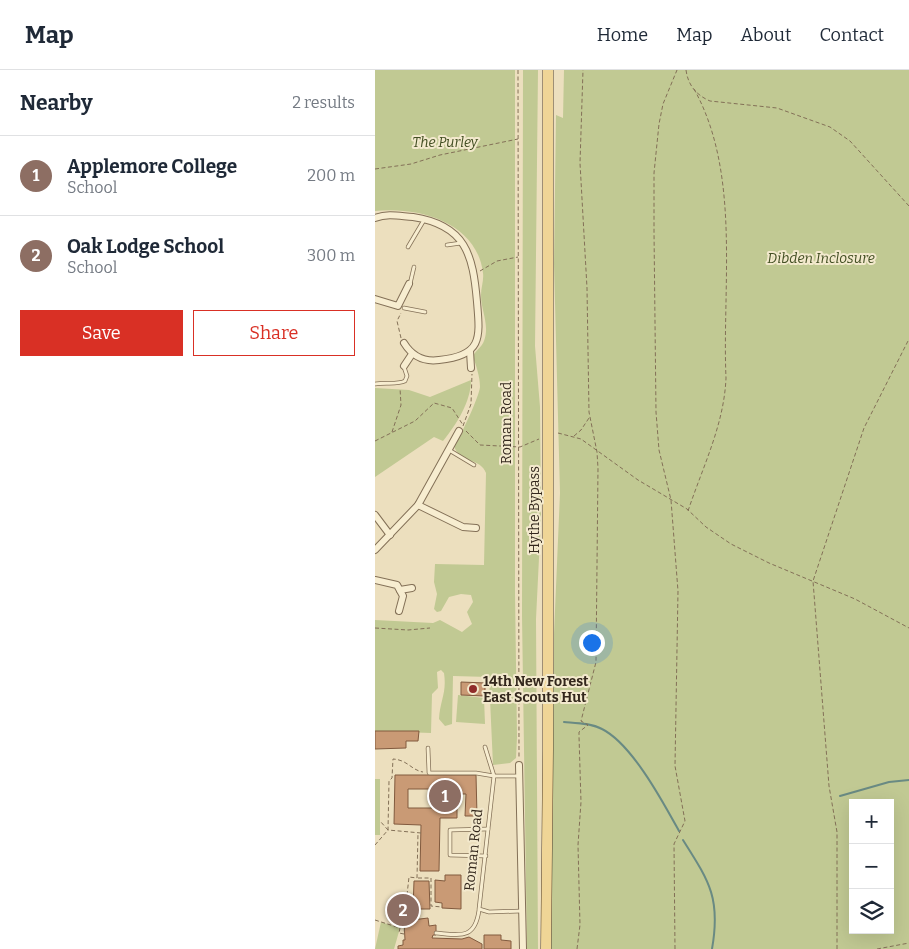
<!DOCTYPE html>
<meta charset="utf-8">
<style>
:root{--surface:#fff;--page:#f2f2f3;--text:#1f2937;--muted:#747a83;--line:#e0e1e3;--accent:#d93025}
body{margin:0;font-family:Bitter,serif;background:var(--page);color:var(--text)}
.controls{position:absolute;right:15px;bottom:15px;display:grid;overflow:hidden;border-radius:0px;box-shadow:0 5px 20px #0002}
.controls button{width:45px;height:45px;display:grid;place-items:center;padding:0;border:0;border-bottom:1px solid var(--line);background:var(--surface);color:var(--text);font:25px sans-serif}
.you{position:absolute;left:216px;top:572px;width:18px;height:18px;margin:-12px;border:4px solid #fff;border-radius:50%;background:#1a73e8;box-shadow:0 0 0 8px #1a73e833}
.badge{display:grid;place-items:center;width:32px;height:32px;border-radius:50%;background:var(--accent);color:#fff;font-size:16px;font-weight:700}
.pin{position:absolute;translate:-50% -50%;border:2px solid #fff;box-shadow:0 1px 5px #0006}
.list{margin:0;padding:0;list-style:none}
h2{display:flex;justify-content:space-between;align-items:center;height:65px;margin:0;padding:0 20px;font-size:21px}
h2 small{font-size:16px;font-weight:400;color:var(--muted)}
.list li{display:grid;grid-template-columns:32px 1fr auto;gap:15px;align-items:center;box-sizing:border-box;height:80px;padding:0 20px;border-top:1px solid var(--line)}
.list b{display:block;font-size:19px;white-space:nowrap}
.list p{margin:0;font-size:16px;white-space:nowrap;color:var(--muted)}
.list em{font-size:16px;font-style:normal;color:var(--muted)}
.actions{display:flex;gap:10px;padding:15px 20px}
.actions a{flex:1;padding:11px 0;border:1px solid var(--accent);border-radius:0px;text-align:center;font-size:18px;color:var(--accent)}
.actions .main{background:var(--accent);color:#fff}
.icon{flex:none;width:28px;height:28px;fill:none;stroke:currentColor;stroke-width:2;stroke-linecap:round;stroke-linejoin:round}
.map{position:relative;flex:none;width:534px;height:879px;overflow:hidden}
header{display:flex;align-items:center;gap:30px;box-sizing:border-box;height:70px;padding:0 25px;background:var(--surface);border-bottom:1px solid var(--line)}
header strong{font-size:24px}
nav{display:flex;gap:28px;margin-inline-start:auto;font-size:18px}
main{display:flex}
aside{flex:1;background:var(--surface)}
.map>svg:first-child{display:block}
.green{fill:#c1c993;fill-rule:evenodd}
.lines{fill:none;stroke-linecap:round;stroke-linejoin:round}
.stream{stroke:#698a83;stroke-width:2}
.building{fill:#c99a75;stroke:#815a3e;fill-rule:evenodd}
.lane-casing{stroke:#837057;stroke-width:4.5}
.street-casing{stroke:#837057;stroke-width:8}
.primary-casing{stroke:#503e2c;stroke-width:11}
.path{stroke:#837057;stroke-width:1;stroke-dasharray:4 2.5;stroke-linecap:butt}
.lane{stroke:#f7edd0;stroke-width:3}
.street{stroke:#f7edd0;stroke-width:6}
.primary{stroke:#efd596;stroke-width:10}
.poi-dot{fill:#902c2a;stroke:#f3e9cd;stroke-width:2}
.labels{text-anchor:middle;stroke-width:4;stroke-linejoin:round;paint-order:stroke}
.park-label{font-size:14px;font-style:italic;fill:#434f23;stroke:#f3e9cd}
.street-label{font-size:14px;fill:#33271c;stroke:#f3e9cd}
.poi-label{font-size:14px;font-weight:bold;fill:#33271c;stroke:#f3e9cd;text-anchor:start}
</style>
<header>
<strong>Map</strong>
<nav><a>Home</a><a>Map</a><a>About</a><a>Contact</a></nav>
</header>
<main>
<aside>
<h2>Nearby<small>2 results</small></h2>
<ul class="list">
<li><span class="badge" style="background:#8d6e63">1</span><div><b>Applemore College</b><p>School</p></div><em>200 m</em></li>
<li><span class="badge" style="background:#8d6e63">2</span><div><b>Oak Lodge School</b><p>School</p></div><em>300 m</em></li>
</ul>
<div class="actions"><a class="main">Save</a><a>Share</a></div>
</aside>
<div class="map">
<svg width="534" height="879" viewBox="0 0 534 879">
<rect width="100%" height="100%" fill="#ecdfbe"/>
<g class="green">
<path d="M 0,0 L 140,0 L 140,522 L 142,667 L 141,688 L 135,693 L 118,695 L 114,607 L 78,606 L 77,654 L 70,656 L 64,649 C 65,630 72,623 69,603 L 66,600 L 62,602 L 63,618 L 57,624 L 56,663 L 0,661 L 0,550 L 58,553 L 65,550 L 87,562 L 97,554 L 92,542 L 98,532 L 96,525 L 86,524 L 74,527 L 66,541 L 62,542 L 59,539 L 62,524 L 59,512 L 60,494 L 109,495 L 111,403 C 106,388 84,393 79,376 C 86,366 104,327 105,317 C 105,306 101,296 98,286 C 101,280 107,277 109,271 C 115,255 106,241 106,225 C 106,218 109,210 108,203 C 102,152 43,136 0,141 Z"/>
<path d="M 148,0 L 163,0 L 160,276 L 165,337 L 166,447 L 161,549 L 163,879 L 152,879 L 147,546 Z"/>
<path d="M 189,0 L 534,0 L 534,879 L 176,879 L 179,564 L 185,423 L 179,194 L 181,45 L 188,48 ZM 478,733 L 515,733 L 515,860 L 478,860 Z"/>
<path d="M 96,310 C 96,332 81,355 68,371 L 59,367 L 0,407 L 0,318 L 34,320 L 55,327 Z"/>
<path d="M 83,625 L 109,628 L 110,654 L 81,652 Z"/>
<rect x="0" y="709" width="5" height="56"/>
<path d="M 6,852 L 25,858 L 19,879 L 0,879 Z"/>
</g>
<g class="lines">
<g class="stream">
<path d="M 189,652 C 201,653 216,653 227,659 C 257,674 288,732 304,761"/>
<path d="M 465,726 L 514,712 L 534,710"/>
<path d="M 308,770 C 334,811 346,828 337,879"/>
</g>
</g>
<g class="building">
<path d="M 86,612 L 110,613 L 110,626 L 86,625 Z"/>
<path d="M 0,661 L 44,661 L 43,671 L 31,671 L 31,678 L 0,679 Z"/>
<path d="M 20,705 L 101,705 L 102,746 L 90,746 L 91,724 L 69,724 L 69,738 L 82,738 L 82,748 L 65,748 L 64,801 L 45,801 L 46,755 L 19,754 ZM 33,719 L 54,719 L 54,722 L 59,722 L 59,738 L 33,738 Z"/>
<path d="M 70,805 L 86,805 L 86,839 L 67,838 L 67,833 L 60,832 L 60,810 L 70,811 Z"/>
<path d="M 39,811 L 54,811 L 55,839 L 38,839 Z"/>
<path d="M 53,848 L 54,856 L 61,855 L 61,865 L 58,865 L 57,868 L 87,869 L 94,867 L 107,874 L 107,879 L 23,879 L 23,876 L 28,875 L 28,870 L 30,870 L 29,851 Z"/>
<path d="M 109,865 L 126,865 L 126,870 L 136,871 L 136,879 L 109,879 Z"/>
</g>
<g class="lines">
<defs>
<g id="lane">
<path d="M 72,175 L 86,173"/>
<path d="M 33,177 L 49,150"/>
<path d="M 35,214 L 39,197"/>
<path d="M 29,238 L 50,242"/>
<path d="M 0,314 C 10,312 22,315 30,311 L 32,306 L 29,297"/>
<path d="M 74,380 L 99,395"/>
<path d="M 53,678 L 54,703 L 101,703 L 119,706 L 110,677"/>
<path d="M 144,706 L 119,706 L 104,839 L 114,842 L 146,841"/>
<path d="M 111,786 L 75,785 L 75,760 L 113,759"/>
<path d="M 61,863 C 85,865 100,870 104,840"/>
</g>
<g id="street">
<path d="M 0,148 C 13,143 24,146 38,147 C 91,155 98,185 102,232 C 105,267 108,286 64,290 C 49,292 37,286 29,273"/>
<path d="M 0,229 L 23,236 L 34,214"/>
<path d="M 95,281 L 96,298"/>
<path d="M 29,296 L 37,284"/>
<path d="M 43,435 L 88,457 L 101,458"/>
<path d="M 0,445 L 15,465"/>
<path d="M 0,480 L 43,435 L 84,361"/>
<path d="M 0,510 L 22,515 L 28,526 L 24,541"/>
<path d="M 25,520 L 37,518"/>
<path d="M 144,695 L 148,879"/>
</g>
<path id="primary" d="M 171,879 L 173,680 L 173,0"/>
</defs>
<use href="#lane" class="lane-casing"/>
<use href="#street" class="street-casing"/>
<use href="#primary" class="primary-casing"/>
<g class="path">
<path d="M 143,0 L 144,687"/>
<path d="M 311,0 C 313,15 321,25 335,31 L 402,38 L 455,57 L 475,71 L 534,136"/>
<path d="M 0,99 L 36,94 L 65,85 L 143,69"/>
<path d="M 105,201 L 122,191 L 143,187"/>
<path d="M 26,268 L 22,251 L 26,243"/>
<path d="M 88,356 L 96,334 L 97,304"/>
<path d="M 91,361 L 105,375 L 145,377 L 164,369"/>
<path d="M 17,362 L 26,335 L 25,318"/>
<path d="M 183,363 L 206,369 L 263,410 L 312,439 L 331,457 L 356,474 L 394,493 L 480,529 L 534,558"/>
<path d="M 199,366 L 206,360 L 214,348"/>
<path d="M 0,371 L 40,351 L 59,333 L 77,338 L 88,355"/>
<path d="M 313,441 C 328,396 349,355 351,308 C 347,216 366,103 319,19"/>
<path d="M 0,558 L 33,560 L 55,558"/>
<path d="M 46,763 L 13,760 L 14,711 L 17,708 L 18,689 C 33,690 36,700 48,702"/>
<path d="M 0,775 L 13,760 L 5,751"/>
<path d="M 43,808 L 56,808 L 56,836 L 67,837"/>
<path d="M 32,825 L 34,807 L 42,808 L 43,763"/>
<path d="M 0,850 L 25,858 L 24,863 L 29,864 L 32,826 L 38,827"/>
<path d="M 202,879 L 205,855 L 203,775 L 206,732 L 204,666 L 204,662 L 213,655 L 206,651 L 221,592 L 223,398 L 222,382 L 214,342 L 212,218 L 205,93 L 208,0"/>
<path d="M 300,879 L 299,774 L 310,751 L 300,696 L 303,521 L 296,430 L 284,380 L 281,342 L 279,161 L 279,103 L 284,54 L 288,34 L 302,0"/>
<path d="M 462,879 L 462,762 L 454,716 L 438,511 L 489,358 L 534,269"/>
<path d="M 502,879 L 534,873"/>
</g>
<use href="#lane" class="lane"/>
<use href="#street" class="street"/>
<use href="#primary" class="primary"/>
</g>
<circle class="poi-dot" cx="98" cy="619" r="5"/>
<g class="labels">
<g class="park-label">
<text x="70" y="77">The Purley</text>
<text x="446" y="193">Dibden Inclosure</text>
</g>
<g class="street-label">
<text transform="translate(131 353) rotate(-90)" y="5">Roman Road</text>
<text transform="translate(159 440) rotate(-90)" y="5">Hythe Bypass</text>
<text transform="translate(98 780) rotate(-84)" y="5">Roman Road</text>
</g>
<g class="poi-label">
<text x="108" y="616">14th New Forest<tspan x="108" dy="16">East Scouts Hut</tspan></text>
</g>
</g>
</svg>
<div class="controls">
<button>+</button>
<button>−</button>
<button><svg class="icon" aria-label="layers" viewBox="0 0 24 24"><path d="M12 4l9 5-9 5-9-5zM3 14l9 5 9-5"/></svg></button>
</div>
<div class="you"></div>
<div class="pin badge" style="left:70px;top:726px;background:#8d6e63">1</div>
<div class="pin badge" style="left:28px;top:840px;background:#8d6e63">2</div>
</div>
</main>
